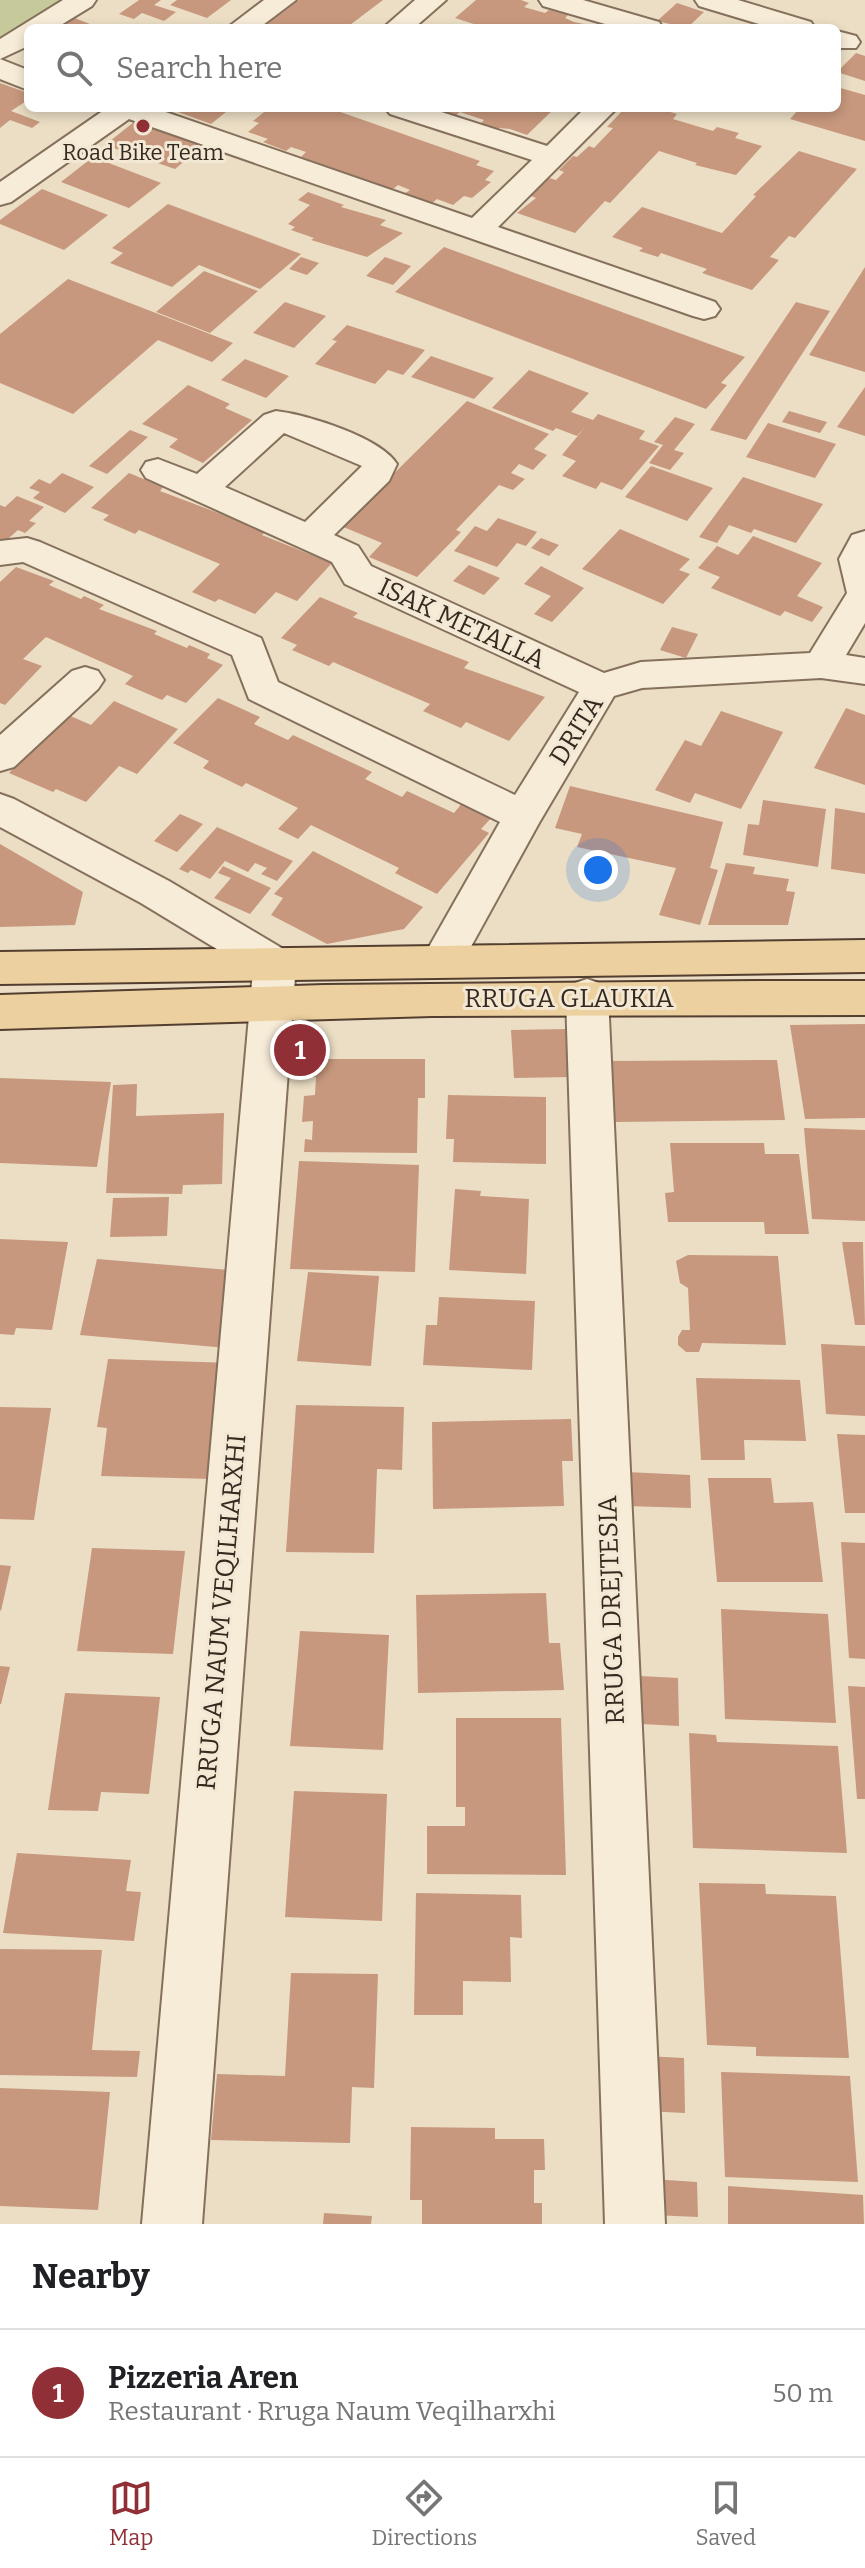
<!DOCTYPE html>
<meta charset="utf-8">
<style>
:root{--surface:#fff;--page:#f6f6f6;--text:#202124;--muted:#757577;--line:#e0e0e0;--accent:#903036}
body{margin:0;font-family:Bitter,serif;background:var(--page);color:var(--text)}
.you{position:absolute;left:598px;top:870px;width:28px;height:28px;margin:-20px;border:6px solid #fff;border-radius:50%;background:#1a73e8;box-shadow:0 0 0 12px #1a73e833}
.badge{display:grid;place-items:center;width:52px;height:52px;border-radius:50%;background:var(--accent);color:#fff;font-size:26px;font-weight:700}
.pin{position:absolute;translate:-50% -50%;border:4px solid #fff;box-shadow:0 2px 8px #0006}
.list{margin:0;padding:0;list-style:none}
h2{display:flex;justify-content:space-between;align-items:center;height:104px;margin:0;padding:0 32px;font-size:34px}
h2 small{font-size:26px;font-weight:400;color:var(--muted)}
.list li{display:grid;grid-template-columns:52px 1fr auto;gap:24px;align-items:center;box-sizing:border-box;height:128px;padding:0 32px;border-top:2px solid var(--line)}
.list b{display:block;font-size:30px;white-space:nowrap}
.list p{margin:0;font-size:26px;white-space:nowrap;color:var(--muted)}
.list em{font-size:26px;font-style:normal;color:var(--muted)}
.icon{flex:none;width:44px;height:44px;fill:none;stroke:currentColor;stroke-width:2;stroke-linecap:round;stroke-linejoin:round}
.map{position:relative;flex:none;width:865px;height:2224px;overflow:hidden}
.search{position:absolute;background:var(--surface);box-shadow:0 4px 12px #0003;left:24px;right:24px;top:24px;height:88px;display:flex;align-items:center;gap:20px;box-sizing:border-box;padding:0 28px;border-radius:12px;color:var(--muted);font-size:30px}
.sheet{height:232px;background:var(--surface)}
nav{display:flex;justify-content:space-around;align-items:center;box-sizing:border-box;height:112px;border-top:2px solid var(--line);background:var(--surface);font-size:22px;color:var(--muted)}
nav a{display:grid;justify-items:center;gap:4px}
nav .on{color:var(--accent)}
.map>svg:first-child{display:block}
.green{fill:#c6c99a}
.building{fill:#c7987d}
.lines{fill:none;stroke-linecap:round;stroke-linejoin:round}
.minor-casing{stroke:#85705c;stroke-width:4}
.major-casing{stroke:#533e30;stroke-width:4}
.minor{fill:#f7ecd8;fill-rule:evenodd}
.major{fill:#ecd09f;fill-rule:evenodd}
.poi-dot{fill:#903036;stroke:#f3e8d4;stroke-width:3}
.labels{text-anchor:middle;stroke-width:6;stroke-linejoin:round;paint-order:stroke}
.far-poi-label{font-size:22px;fill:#36291f;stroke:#f3e8d4}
.street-label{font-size:26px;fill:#36291f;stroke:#f3e8d4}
</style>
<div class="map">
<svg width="865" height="2224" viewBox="0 0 865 2224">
<rect width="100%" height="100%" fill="#ebdec5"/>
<path class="green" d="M 0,0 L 74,0 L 0,44 Z"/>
<g class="building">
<path d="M 139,0 L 161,0 L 154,5 L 176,12 L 164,21 L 142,13 L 134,19 L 119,14 Z"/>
<path d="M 177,0 L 231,0 L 207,18 L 170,5 Z"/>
<path d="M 299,0 L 383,0 L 346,28 L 261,28 Z"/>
<path d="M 476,0 L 521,0 L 529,3 L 524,7 L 545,13 L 549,10 L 568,15 L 565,18 L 574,22 L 604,28 L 486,28 L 455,18 Z"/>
<path d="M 677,3 L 704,12 L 687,28 L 657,21 Z"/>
<path d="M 72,17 L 100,28 L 56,28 Z"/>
<path d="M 856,53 L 865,56 L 865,81 L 837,72 Z"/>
<path d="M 0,83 L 28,93 L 28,100 L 11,111 L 40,122 L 32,128 L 10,120 L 0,128 Z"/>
<path d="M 837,87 L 865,95 L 865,141 L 790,119 L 800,108 L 837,108 Z"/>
<path d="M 167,108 L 231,108 L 211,124 Z"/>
<path d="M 269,108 L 329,108 L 480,161 L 476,165 L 494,171 L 485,180 L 491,182 L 472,198 L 464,196 L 453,205 L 437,199 L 431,204 L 404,194 L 410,190 L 398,185 L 392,190 L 301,157 L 306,152 L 291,147 L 286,151 L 263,142 L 268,139 L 248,132 L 259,123 L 253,121 Z"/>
<path d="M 440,108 L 555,108 L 527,135 L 510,129 L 499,128 L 496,131 L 479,125 L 484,120 L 460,112 L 454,117 L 437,111 Z"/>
<path d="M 625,108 L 657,108 L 677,114 L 673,119 L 713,131 L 717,127 L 739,133 L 735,138 L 762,146 L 736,175 L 695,165 L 697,163 L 659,151 L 610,203 L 605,201 L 575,233 L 517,213 L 536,198 L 531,196 L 549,178 L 556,180 L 564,172 L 559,170 L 573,156 L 577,157 L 589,146 L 594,148 L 613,128 L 607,127 Z"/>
<path d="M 139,118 L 208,142 L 175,169 L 105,145 Z"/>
<path d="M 799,151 L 857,169 L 795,238 L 789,236 L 770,257 L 779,260 L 752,290 L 702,273 L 707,269 L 661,253 L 658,257 L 639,251 L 643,248 L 612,237 L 642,207 L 722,233 L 756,196 L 753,195 Z"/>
<path d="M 93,157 L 161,183 L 129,208 L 61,182 Z"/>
<path d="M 42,189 L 108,215 L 64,250 L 0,224 L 0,220 Z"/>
<path d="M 308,192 L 344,205 L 341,207 L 386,220 L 380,225 L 403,233 L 367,257 L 311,240 L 314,238 L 291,230 L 295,227 L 288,224 L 310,205 L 298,200 Z"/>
<path d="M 168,204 L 301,254 L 260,289 L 199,265 L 172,287 L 110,263 L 123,253 L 112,248 Z"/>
<path d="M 444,247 L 745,357 L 721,383 L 727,385 L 706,409 L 395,292 Z"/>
<path d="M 301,257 L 319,263 L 307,275 L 289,269 Z"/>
<path d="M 385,257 L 411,266 L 393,285 L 366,276 Z"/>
<path d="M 865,267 L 865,372 L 809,355 Z"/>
<path d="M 204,271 L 258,291 L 210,333 L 156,312 Z"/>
<path d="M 68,279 L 179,322 L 233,343 L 212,362 L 158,340 L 73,414 L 0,383 L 0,334 Z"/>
<path d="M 285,302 L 326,316 L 294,348 L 253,333 Z"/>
<path d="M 796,302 L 830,311 L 746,440 L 710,430 Z"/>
<path d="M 347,325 L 425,350 L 403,375 L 388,370 L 375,384 L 315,364 L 337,341 L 332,340 Z"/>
<path d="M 431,356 L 494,378 L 474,399 L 411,377 Z"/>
<path d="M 245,359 L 289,376 L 266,398 L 221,380 Z"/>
<path d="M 529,370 L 589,393 L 571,412 L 593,420 L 598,414 L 645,431 L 639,439 L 659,446 L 622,490 L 601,482 L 596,489 L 562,476 L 576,461 L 562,455 L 586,426 L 577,436 L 556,428 L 553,431 L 492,408 Z"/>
<path d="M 188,385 L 230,404 L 225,408 L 252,420 L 203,463 L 169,447 L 178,439 L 142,424 Z"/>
<path d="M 865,387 L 865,436 L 837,427 Z"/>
<path d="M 467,401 L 549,434 L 534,449 L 547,455 L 533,470 L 519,464 L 511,473 L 525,479 L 513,490 L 499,485 L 456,530 L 461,532 L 417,577 L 369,557 L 382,543 L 341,526 Z"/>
<path d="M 789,411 L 827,422 L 820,433 L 782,422 Z"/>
<path d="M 675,417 L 695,424 L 674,450 L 684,453 L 670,470 L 649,463 L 663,445 L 654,442 Z"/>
<path d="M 768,423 L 836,444 L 815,478 L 746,457 Z"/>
<path d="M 130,430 L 148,437 L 107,474 L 89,466 Z"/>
<path d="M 651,466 L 713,488 L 687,521 L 625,497 Z"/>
<path d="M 62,473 L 94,487 L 65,513 L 33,498 L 40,492 L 29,488 L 39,479 L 50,484 Z"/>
<path d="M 129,473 L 163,487 L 160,491 L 266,531 L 262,535 L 332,563 L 297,601 L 276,592 L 255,614 L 219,599 L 215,602 L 192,592 L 220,564 L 139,530 L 135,534 L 103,520 L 109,515 L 91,508 Z"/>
<path d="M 743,477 L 823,504 L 796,543 L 754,529 L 751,533 L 729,525 L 717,543 L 699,537 Z"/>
<path d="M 17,496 L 44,507 L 29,521 L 36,523 L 25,533 L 18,530 L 0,546 L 0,505 L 5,507 Z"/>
<path d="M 498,518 L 537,532 L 526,546 L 517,543 L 497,567 L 454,551 L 475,526 L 487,531 Z"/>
<path d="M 620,529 L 690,559 L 679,570 L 690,574 L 663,604 L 582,569 Z"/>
<path d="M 753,536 L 822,563 L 797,596 L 823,607 L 812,622 L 785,611 L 780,616 L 711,588 L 720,577 L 698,568 L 717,546 L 738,555 Z"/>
<path d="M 541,538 L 559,545 L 549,556 L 531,548 Z"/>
<path d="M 469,565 L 500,578 L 484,595 L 453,581 Z"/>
<path d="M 541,566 L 584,588 L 552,622 L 534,614 L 551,596 L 524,584 Z"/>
<path d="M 16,567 L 54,581 L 49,585 L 81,599 L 84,596 L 104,605 L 99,609 L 157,631 L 154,634 L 187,648 L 189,645 L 210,654 L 207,658 L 223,665 L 186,703 L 167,695 L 162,700 L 125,684 L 133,676 L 46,637 L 23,659 L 42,666 L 5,705 L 0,703 L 0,582 Z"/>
<path d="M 320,597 L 358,613 L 353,617 L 469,662 L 464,668 L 545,697 L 509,741 L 466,722 L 461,728 L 423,711 L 430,704 L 333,662 L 329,666 L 292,650 L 297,645 L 281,638 Z"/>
<path d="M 672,627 L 698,634 L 686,658 L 660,650 Z"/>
<path d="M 218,698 L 260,717 L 254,724 L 288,740 L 293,735 L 372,772 L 365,779 L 402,797 L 407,791 L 454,813 L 463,802 L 493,816 L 481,829 L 489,833 L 437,894 L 395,873 L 399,868 L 311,825 L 298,839 L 278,829 L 298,808 L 246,783 L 242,787 L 203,768 L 209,761 L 173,743 Z"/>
<path d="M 114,701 L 178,729 L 137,774 L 119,766 L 86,802 L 56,789 L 53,792 L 9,773 L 66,714 L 91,725 Z"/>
<path d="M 846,708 L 865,715 L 865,785 L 814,768 Z"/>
<path d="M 721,711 L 783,732 L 741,809 L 695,793 L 690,803 L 655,790 L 685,740 L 701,746 Z"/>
<path d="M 570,786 L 723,822 L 710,868 L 718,870 L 700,925 L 659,915 L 676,868 L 577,847 L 582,834 L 555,828 Z"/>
<path d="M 763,800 L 826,809 L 818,867 L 743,855 L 748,824 L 759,825 Z"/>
<path d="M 835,808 L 865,813 L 865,874 L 831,869 Z"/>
<path d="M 180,814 L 203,824 L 177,852 L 154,841 Z"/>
<path d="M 217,827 L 244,839 L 293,861 L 277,881 L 261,874 L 267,868 L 255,863 L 248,872 L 225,861 L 210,879 L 191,870 L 188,873 L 179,869 Z"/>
<path d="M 0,844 L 83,892 L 75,925 L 0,927 Z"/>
<path d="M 313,851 L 423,907 L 404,929 L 327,944 L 271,915 L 283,898 L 274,894 Z"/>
<path d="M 726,863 L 755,867 L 753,874 L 789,879 L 786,891 L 795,892 L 788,925 L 708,925 Z"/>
<path d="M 223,866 L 271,888 L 250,914 L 214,898 L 231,878 L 218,873 Z"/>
<path d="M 865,1024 L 865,1118 L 805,1119 L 790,1025 Z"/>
<path d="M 567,1029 L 571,1077 L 514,1078 L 511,1030 Z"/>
<path d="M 311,1059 L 425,1059 L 425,1098 L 418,1098 L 417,1153 L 304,1152 L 305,1139 L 312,1140 L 313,1121 L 302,1122 L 304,1096 L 315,1095 L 316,1077 L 310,1077 Z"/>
<path d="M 777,1060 L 785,1120 L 614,1122 L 610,1061 Z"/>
<path d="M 0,1078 L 111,1082 L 97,1167 L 0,1163 Z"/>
<path d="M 137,1084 L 136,1116 L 224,1113 L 222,1184 L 183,1185 L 182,1194 L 106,1193 L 113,1085 Z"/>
<path d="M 448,1095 L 546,1097 L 546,1164 L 453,1162 L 454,1139 L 446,1139 Z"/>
<path d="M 804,1128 L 865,1130 L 865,1221 L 812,1219 Z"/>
<path d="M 670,1143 L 764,1143 L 765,1154 L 799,1154 L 809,1234 L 765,1234 L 764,1222 L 668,1222 L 665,1193 L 674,1192 Z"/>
<path d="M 299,1161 L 419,1165 L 415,1272 L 290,1269 Z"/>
<path d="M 455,1189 L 481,1191 L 480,1196 L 529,1199 L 526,1274 L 449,1270 Z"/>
<path d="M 169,1197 L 167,1236 L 110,1237 L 113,1198 Z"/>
<path d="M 0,1239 L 68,1242 L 52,1330 L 16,1328 L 14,1335 L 0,1334 Z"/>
<path d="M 842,1242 L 863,1242 L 865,1325 L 855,1325 Z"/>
<path d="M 688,1255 L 778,1256 L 786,1345 L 702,1343 L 699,1352 L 686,1352 L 678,1345 L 678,1337 L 682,1330 L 690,1330 L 688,1288 L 680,1283 L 676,1261 Z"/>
<path d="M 97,1259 L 241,1271 L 227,1348 L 80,1335 Z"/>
<path d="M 308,1272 L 379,1276 L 371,1366 L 297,1361 Z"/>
<path d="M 439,1297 L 535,1301 L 532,1370 L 423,1365 L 426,1325 L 437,1325 Z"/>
<path d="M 821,1344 L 865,1346 L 865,1416 L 826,1414 Z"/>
<path d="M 108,1359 L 232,1363 L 212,1479 L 101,1476 L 107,1428 L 97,1427 Z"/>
<path d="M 696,1378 L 800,1380 L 806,1441 L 744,1440 L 745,1460 L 701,1460 Z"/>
<path d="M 296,1405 L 404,1407 L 402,1470 L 377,1469 L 374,1553 L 286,1552 Z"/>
<path d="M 0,1407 L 51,1408 L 34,1520 L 0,1519 Z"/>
<path d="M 571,1419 L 573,1461 L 562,1461 L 564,1506 L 433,1509 L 432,1422 Z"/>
<path d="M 837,1434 L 865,1435 L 865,1513 L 845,1513 Z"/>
<path d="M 626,1472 L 690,1475 L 691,1508 L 627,1506 Z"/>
<path d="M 708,1478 L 771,1478 L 774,1503 L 813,1502 L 823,1582 L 717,1582 Z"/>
<path d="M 841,1542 L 865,1543 L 865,1659 L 849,1658 Z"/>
<path d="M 92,1548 L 185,1551 L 173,1654 L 77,1651 Z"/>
<path d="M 0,1565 L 11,1566 L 1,1611 L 0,1610 Z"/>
<path d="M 546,1593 L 549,1643 L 560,1643 L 564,1690 L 418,1693 L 416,1595 Z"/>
<path d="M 721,1609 L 828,1614 L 836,1723 L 725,1719 Z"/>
<path d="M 300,1631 L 389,1635 L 383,1750 L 290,1746 Z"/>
<path d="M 0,1666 L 10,1667 L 1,1704 L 0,1704 Z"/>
<path d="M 640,1676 L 678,1678 L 679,1726 L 641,1724 Z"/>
<path d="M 848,1686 L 865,1687 L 865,1799 L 857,1799 Z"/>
<path d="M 65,1693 L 160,1697 L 149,1794 L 101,1792 L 98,1811 L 48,1810 Z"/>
<path d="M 456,1718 L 561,1718 L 566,1875 L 427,1874 L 427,1826 L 465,1826 L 465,1807 L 456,1807 Z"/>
<path d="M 689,1733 L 716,1735 L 717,1742 L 838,1746 L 847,1853 L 693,1848 Z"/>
<path d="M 294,1791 L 387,1794 L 382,1921 L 285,1917 Z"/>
<path d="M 17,1853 L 131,1860 L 126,1891 L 141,1892 L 134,1941 L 3,1933 Z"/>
<path d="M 699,1883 L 765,1884 L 766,1894 L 836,1896 L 849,2058 L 756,2056 L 756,2047 L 707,2045 Z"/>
<path d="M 416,1893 L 521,1895 L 522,1938 L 510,1937 L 511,1982 L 463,1981 L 463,2015 L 414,2015 Z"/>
<path d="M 0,1949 L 102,1950 L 92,2050 L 140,2051 L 137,2077 L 0,2075 Z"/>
<path d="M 291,1973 L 378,1974 L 374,2088 L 352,2087 L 350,2143 L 211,2140 L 217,2074 L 285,2076 Z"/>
<path d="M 645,2056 L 684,2058 L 685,2113 L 645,2111 Z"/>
<path d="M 721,2072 L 850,2076 L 858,2182 L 725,2177 Z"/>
<path d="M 0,2088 L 110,2092 L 98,2210 L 0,2206 Z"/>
<path d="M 411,2127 L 495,2128 L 495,2139 L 544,2139 L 545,2170 L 534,2170 L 534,2203 L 542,2203 L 542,2224 L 422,2224 L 422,2200 L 410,2200 Z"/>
<path d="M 652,2179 L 697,2182 L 698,2217 L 653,2215 Z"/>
<path d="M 728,2186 L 863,2195 L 864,2224 L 728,2224 Z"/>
<path d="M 324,2213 L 372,2216 L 371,2224 L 323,2224 Z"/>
</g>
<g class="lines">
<defs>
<g id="minor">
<path d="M 63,0 L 96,0 L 92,6 L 56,28 L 28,28 L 28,46 L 0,59 L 0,39 Z"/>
<path d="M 264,0 L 296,0 L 259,28 L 227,28 Z"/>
<path d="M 415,0 L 446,0 L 414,28 L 383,28 Z"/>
<path d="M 539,0 L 583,0 L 659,22 L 663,28 L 619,28 L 543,6 Z"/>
<path d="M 695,0 L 738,0 L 811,22 L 815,28 L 772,28 L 699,6 Z"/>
<path d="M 837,31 L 856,36 L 860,42 L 856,48 L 837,48 Z"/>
<path d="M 0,59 L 28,70 L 28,90 L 0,79 Z"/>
<path d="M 107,108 L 154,108 L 472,218 L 532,160 L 390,114 L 385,108 L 429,108 L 547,146 L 585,108 L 617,108 L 498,227 L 715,302 L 720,309 L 715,316 L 704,319 L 693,316 L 129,119 L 11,202 L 0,205 L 0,182 Z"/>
<path d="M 276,411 C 308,415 380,437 397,464 L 389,481 L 334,535 L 358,546 L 371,566 L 604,673 L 641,662 L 810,653 L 847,593 L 839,559 L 852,535 L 865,531 L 865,623 L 846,655 L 865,658 L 865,684 L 821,678 L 642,688 L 614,696 L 539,823 L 457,972 L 442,977 L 427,972 L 421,961 L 500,822 L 249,699 L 232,655 L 23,562 L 0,565 L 0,541 L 27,538 L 40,542 L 261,638 L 278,682 L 515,795 L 579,692 L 345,584 L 332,562 L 146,478 L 141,470 L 146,462 L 158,459 L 197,474 L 264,415 ZM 284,433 L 362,466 L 305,522 L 225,487 Z"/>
<path d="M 85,667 L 98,671 L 104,680 L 98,689 L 14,767 L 0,771 L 0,735 L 72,671 Z"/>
<path d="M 0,794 L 14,799 L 169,881 L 290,953 L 296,964 L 202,2224 L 142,2224 L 253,971 L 141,903 L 0,827 Z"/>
<path d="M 587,979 L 602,984 L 608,996 L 665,2224 L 605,2224 L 566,996 L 572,984 Z"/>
</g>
<g id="major">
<path d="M 865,940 L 865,972 L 0,984 L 0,952 Z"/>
<path d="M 757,981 L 865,981 L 865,1015 L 432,1016 L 0,1029 L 0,995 L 324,985 Z"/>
</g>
</defs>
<use href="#minor" class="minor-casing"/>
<use href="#major" class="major-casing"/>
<use href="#minor" class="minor"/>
<use href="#major" class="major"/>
</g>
<circle class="poi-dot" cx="143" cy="126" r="8"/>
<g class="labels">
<g class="far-poi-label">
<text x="143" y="160">Road Bike Team</text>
</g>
<g class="street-label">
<text transform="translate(462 623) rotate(25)" y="9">ISAK METALLA</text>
<text transform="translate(576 730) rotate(-58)" y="9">DRITA</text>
<text x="569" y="1007">RRUGA GLAUKIA</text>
<text transform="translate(611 1610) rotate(-92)" y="9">RRUGA DREJTESIA</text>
<text transform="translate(221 1612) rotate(-85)" y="9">RRUGA NAUM VEQILHARXHI</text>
</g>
</g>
</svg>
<div class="you"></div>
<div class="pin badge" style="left:300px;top:1050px">1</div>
<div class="search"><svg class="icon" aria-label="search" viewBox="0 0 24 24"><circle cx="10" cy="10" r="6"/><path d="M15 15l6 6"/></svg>Search here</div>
</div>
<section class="sheet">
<h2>Nearby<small></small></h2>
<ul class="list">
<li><span class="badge">1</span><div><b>Pizzeria Aren</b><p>Restaurant · Rruga Naum Veqilharxhi</p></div><em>50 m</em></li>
</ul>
</section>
<nav>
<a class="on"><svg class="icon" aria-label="map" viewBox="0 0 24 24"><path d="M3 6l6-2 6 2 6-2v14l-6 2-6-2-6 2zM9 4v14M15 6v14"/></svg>Map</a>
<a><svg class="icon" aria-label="directions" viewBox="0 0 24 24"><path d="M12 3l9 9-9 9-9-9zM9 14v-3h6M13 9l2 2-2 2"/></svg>Directions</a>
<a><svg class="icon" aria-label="saved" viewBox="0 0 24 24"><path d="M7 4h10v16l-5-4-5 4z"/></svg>Saved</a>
</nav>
